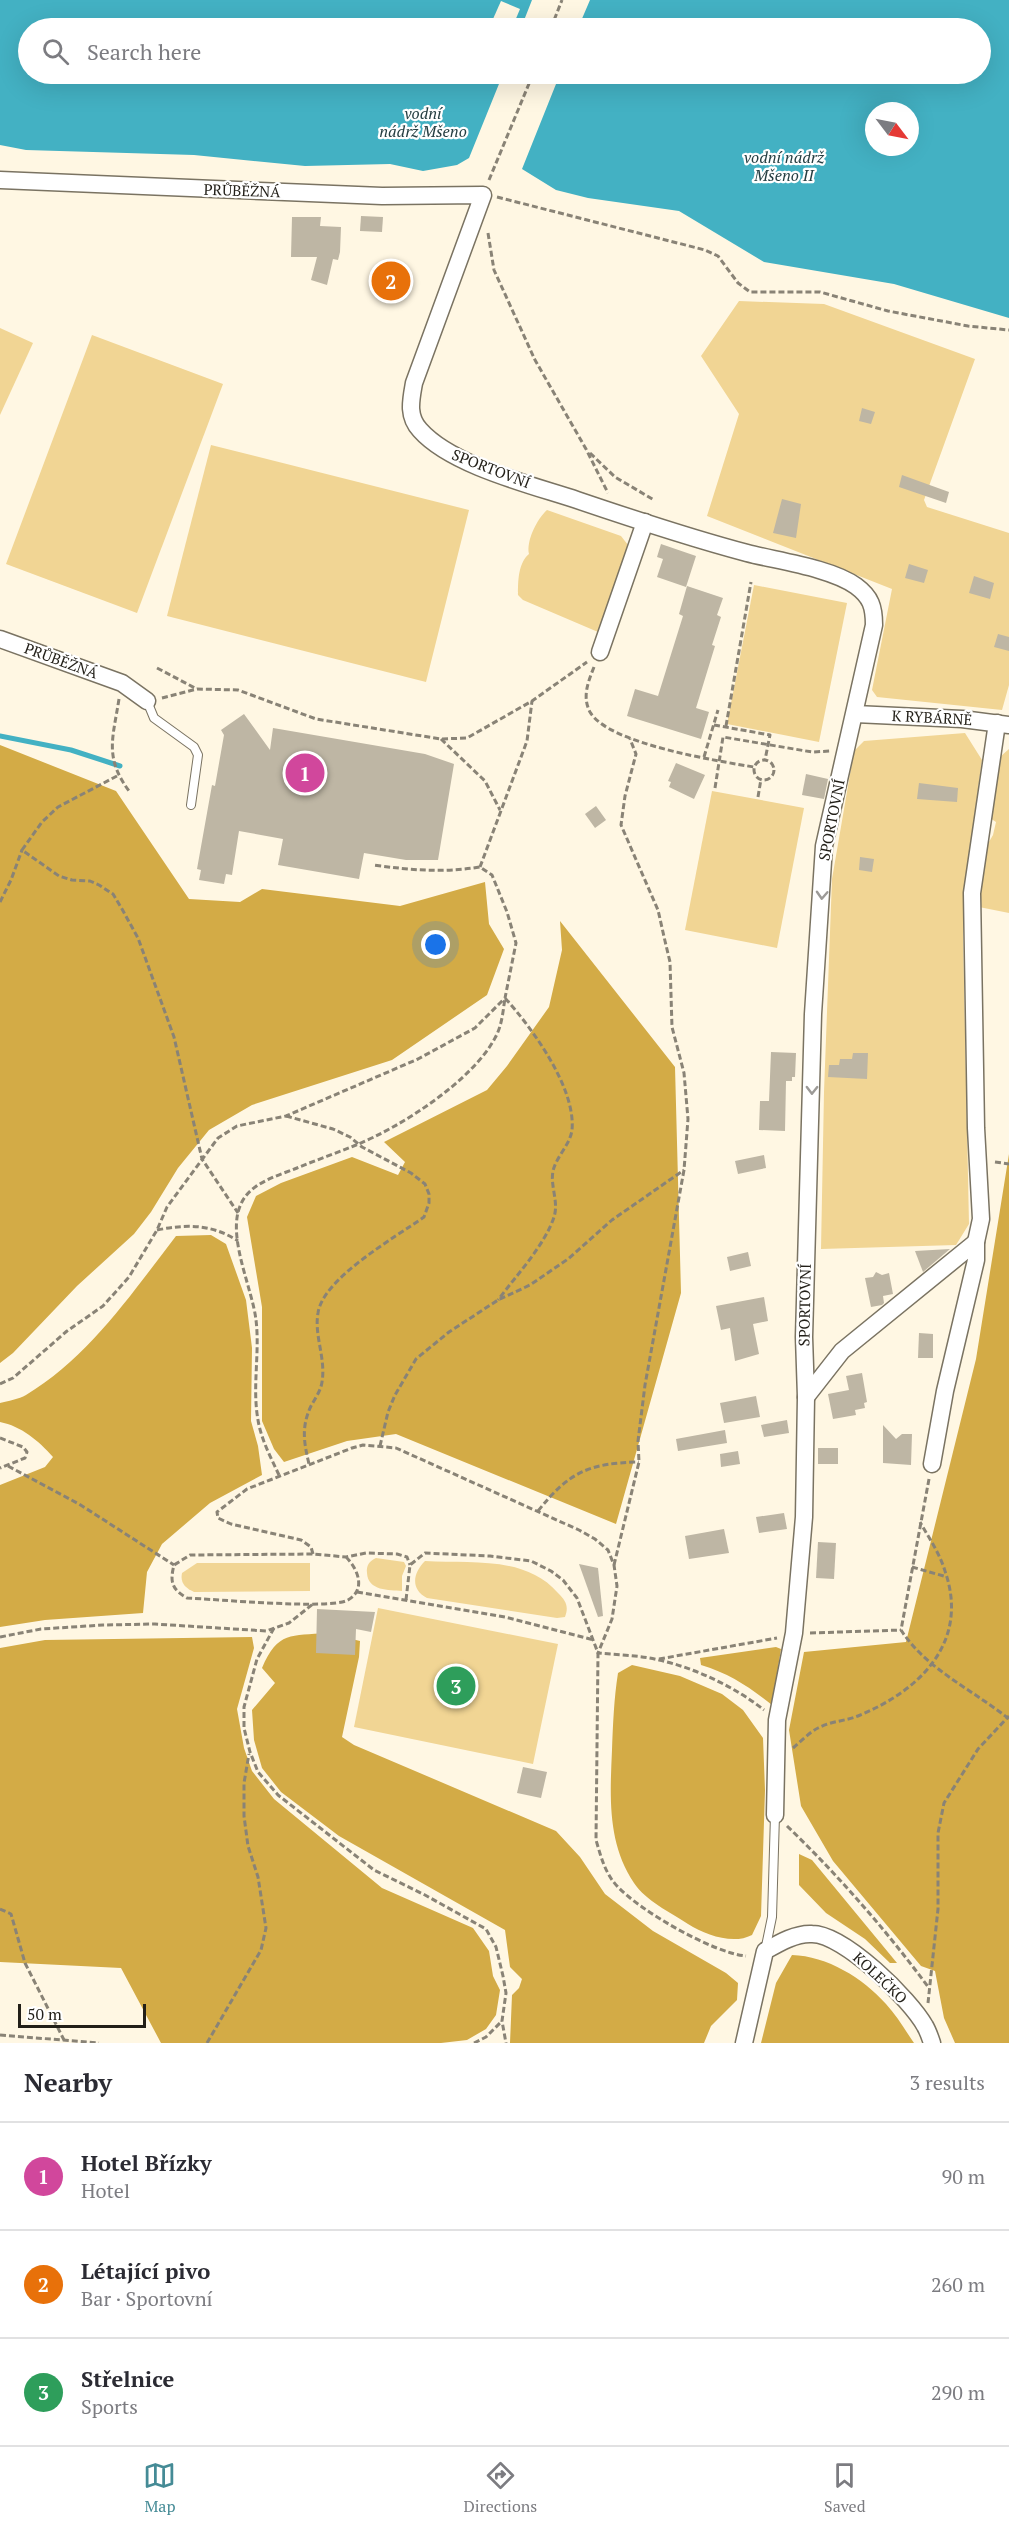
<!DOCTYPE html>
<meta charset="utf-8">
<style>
:root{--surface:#fff;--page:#f2f2f3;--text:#2b2b33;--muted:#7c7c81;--line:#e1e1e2;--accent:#458b96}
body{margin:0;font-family:"PT Serif",serif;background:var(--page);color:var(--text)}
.compass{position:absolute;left:865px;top:102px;width:54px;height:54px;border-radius:50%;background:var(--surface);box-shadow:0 6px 24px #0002;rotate:122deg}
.scale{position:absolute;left:18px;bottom:15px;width:128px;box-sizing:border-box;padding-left:6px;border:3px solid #221f18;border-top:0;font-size:16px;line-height:21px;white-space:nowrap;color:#221f18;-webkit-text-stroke:4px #fff;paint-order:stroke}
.you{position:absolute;left:436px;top:945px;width:21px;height:21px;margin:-15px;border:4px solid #fff;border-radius:50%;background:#1a73e8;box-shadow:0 0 0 9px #1a73e833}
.badge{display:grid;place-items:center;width:39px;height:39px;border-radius:50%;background:var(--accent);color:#fff;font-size:20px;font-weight:700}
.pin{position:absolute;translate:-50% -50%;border:3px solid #fff;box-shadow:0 2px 6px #0006}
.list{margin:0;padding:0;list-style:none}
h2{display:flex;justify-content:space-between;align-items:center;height:78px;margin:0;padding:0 24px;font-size:26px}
h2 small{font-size:20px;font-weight:400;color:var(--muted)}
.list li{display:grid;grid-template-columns:39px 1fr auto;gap:18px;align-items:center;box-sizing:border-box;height:108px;padding:0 24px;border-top:2px solid var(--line)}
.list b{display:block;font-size:22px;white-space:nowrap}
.list p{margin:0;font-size:20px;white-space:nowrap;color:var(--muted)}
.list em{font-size:20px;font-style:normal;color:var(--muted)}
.icon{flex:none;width:33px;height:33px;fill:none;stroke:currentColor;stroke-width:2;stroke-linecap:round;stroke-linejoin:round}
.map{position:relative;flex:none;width:1009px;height:2043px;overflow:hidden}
.search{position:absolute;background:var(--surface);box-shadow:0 6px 24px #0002;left:18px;right:18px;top:18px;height:66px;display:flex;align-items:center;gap:15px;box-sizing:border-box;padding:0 21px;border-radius:33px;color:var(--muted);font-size:22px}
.sheet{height:402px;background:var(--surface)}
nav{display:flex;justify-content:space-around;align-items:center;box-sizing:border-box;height:84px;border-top:2px solid var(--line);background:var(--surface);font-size:16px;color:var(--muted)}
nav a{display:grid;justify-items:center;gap:3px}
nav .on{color:var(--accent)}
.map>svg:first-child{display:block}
.green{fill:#f1d594}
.forest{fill:#d3ab46}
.water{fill:#43b1c3;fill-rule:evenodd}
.pier{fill:#fff7e3}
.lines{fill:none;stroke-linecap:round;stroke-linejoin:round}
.stream{stroke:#43b1c3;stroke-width:5}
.building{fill:#beb6a4}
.service-casing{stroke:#7a7362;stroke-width:10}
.minor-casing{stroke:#7a7362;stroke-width:19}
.path{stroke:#898376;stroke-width:3;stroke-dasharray:6 3;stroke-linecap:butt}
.service{stroke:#fff;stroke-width:8}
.minor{stroke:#fff;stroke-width:16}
.oneway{stroke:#9c9a97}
.labels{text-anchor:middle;stroke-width:4.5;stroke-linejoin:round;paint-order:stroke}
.street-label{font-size:15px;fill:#221f18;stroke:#fff}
.water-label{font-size:16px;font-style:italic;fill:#243d41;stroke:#fff}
</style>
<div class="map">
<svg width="1009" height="2043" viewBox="0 0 1009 2043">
<rect width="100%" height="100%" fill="#fff7e3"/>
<g class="green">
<path d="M 739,301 L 824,304 L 975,359 L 924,500 L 927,507 L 1009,533 L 1009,685 L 1002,710 L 877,697 L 872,690 L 892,589 L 707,516 L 739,414 L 701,356 Z"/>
<path d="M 0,328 L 33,343 L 0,415 Z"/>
<path d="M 92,335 L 223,384 L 137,613 L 6,564 Z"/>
<path d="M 211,445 L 469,510 L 426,682 L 167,616 Z"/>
<path d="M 547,510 L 621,536 L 628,545 L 598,632 L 523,600 L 518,595 C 518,582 518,563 529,554 C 526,541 537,519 547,510 Z"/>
<path d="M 754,585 L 847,603 L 819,742 L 727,724 Z"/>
<path d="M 965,733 L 982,760 L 965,884 L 963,935 L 969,1224 L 956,1245 L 821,1249 L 824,1092 L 832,879 L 854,751 L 864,741 Z"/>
<path d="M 1009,749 L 1009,913 L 979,907 L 986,847 L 993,835 L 996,822 L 990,818 L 1001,756 Z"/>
<path d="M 712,791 L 804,808 L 777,948 L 685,930 Z"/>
<path d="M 376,1558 L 404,1562 L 406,1566 L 402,1576 L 402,1591 C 389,1590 368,1591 367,1573 C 366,1566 369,1561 376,1558 Z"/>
<path d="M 425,1561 C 470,1564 525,1555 558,1593 C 566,1601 569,1606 565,1617 L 557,1618 L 427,1598 C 410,1589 413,1573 425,1561 Z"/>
<path d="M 197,1563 L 310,1563 L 310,1591 L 194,1592 C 185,1588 180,1583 182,1573 Z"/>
<path d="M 378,1608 L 558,1644 L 533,1764 L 354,1727 Z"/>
</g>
<g class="forest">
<path d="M 0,745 L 116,791 L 189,899 L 240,902 L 262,889 L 400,906 L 485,882 L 489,924 L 504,949 L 487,995 L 392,1060 L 252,1105 L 209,1130 L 178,1168 L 151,1212 L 134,1234 L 77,1286 L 13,1353 L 0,1363 Z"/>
<path d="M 560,921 L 675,1067 L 681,1293 L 616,1524 L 396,1434 L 347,1441 L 284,1462 L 274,1449 L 262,1421 L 262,1307 L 247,1217 L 256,1196 L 281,1183 L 352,1157 L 398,1175 L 405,1162 L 384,1142 L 487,1090 L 507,1066 L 549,1007 L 562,950 Z"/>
<path d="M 1009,1154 L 1009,2043 L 955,2043 L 944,2018 L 935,1971 L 921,1966 L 833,1861 L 801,1806 L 789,1730 L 804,1652 L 906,1642 L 976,1359 Z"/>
<path d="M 211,1235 L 226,1244 L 246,1300 L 252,1348 L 251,1421 L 258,1446 L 262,1475 L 210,1503 L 162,1544 L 147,1572 L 143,1613 L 45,1620 L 0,1627 L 0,1485 L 45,1467 L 53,1457 C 39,1441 21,1426 0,1422 L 0,1403 C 8,1401 19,1399 26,1395 C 89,1357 132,1293 176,1236 Z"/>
<path d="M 327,1633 L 360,1641 L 359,1657 L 342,1737 L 354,1745 L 556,1831 L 580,1857 L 605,1894 L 653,1931 L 726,1973 L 738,1983 L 737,2000 L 711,2026 L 704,2043 L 510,2043 L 512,1995 L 519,1988 L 522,1979 L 510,1967 L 505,1930 L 339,1836 L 281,1792 L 262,1768 L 254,1740 L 252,1710 L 275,1683 L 262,1668 C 278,1631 291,1636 327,1633 Z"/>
<path d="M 252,1637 L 254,1648 L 237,1709 L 244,1748 L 252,1771 L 274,1799 L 382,1888 L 473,1928 L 489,1951 L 493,1976 L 500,1990 L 496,2015 L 486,2029 L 467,2040 L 441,2043 L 161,2043 L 121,1968 L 0,1962 L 0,1648 L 45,1640 Z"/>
<path d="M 776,1647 L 781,1649 L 772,1705 C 748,1686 730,1674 701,1665 L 700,1658 Z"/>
<path d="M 632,1665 L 680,1676 L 722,1694 L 743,1710 L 763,1738 L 765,1790 L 761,1916 L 752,1935 C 733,1945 706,1935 688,1924 C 670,1912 646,1901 634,1883 C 607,1843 610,1796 612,1750 C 613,1724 614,1698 618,1673 Z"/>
<path d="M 799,1854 L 812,1860 L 897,1963 L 890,1963 L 865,1939 L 826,1913 L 799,1885 Z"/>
<path d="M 792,1955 C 827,1956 863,1978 886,2004 C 897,2016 905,2030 914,2043 L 761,2043 L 776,1983 Z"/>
</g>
<g class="water">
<path d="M 0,0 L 532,0 L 521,28 L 28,28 L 28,74 L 503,74 L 469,158 L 457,165 L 423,171 L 390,164 L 305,166 L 194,155 L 26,150 L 0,145 Z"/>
<path d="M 590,0 L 1009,0 L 1009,318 L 894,284 L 764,262 L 679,211 L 588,198 L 556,190 L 522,169 L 560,74 L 980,74 L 980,28 L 578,28 ZM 874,111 L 910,111 L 910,147 L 874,147 Z"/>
</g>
<path class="pier" d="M 501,1 L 520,9 L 512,28 L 489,28 Z"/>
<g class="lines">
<path class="stream" d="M 0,736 L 71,750 L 120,766"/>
</g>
<g class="building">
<path d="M 361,216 L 383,217 L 382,232 L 360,231 Z"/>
<path d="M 292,217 L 321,217 L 320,226 L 341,227 L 340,252 L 338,260 L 333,259 L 327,285 L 311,280 L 317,257 L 291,257 Z"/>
<path d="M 862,408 L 875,412 L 871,424 L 859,421 Z"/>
<path d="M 902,475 L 949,492 L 946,503 L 899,487 Z"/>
<path d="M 782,499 L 801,504 L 796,538 L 773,533 Z"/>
<path d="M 661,544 L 696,556 L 686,587 L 657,577 L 663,559 L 657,557 Z"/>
<path d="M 909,564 L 928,570 L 924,583 L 905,578 Z"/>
<path d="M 974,576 L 994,583 L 990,599 L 969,593 Z"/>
<path d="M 687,586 L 723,598 L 717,615 L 721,617 L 712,645 L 715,646 L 696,708 L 709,712 L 701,739 L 627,716 L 635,689 L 658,696 L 683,616 L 679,614 Z"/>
<path d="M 998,634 L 1009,637 L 1009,651 L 994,647 Z"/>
<path d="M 244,714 L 270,750 L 273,728 L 425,754 L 454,764 L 438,860 L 406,860 L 364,853 L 359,879 L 278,865 L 283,839 L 239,831 L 232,875 L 226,874 L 224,884 L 199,880 L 201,870 L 197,869 L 212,785 L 215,786 L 224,735 L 221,730 Z"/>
<path d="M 676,763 L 705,775 L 694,799 L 669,787 L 671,782 L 668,781 Z"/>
<path d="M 806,774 L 828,779 L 824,799 L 802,795 Z"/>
<path d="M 919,783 L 958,788 L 957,802 L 917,799 Z"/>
<path d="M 596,806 L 606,820 L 595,828 L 585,814 Z"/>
<path d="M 860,857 L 874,859 L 872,872 L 859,870 Z"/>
<path d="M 771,1052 L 796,1053 L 795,1077 L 792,1077 L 792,1081 L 786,1081 L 785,1131 L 759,1130 L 760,1101 L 769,1101 Z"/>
<path d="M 853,1053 L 868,1053 L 867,1079 L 828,1077 L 829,1065 L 839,1065 L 840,1059 L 852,1059 Z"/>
<path d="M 764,1155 L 766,1168 L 738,1174 L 735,1161 Z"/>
<path d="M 950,1249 L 923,1272 L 915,1251 Z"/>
<path d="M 748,1252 L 751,1266 L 730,1271 L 727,1257 Z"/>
<path d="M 876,1272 L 882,1275 L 889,1273 L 893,1294 L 883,1296 L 884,1303 L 882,1305 L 871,1307 L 865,1278 L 873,1277 Z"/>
<path d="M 764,1297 L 768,1321 L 753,1324 L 759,1354 L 735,1361 L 730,1328 L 721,1330 L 716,1306 Z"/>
<path d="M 919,1333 L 933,1334 L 933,1358 L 918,1358 Z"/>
<path d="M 862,1373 L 867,1402 L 864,1403 L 865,1408 L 855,1410 L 856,1415 L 833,1419 L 828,1394 L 849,1390 L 846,1376 Z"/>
<path d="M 756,1396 L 760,1417 L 724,1423 L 720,1403 Z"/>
<path d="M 787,1420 L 789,1433 L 764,1437 L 761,1425 Z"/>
<path d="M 883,1425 L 896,1439 L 902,1434 L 912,1434 L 911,1465 L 883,1463 Z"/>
<path d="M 725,1430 L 727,1443 L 678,1451 L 676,1439 Z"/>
<rect x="818" y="1448" width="20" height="16"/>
<path d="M 738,1451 L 740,1464 L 721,1467 L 720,1454 Z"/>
<path d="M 784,1513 L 787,1529 L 759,1533 L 756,1517 Z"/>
<path d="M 724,1529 L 729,1553 L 689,1559 L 685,1536 Z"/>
<path d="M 818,1542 L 836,1543 L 834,1579 L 816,1578 Z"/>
<path d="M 579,1564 L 598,1568 L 603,1616 L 598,1617 Z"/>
<path d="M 317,1609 L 375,1612 L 371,1632 L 356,1629 L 355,1655 L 316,1653 Z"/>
<path d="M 523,1767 L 547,1772 L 541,1798 L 517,1793 Z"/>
</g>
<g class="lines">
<defs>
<g id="service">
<path d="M 147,701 L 154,718 L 194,747 L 198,755 L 191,805"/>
<path d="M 765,1951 L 772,1917 L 775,1815"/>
</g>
<g id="minor">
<path d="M 0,180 L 382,196 L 483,195 L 414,383 C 411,400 407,416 420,430 C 452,466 532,485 577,500 C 633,519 690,538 747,553 C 778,561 831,568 856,586 C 871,597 874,607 874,625 L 824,846 L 813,1014 L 804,1337 L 806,1397 L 804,1517 L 794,1633 L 777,1720 L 775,1815"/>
<path d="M 0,639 L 122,683 L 147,701"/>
<path d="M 600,652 L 645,522"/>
<path d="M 855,714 L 962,719 L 1009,725"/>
<path d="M 806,1397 L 842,1351 L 976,1242"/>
<path d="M 932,1464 L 945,1391 L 976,1260 L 976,1242 L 981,1219 L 976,1128 L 972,893 L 997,723"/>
<path d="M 744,2043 L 765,1951 C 779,1943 796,1933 812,1934 C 844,1934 910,1999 925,2026 C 928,2031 930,2037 932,2043"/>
</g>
</defs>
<use href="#service" class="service-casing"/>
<use href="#minor" class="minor-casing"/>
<g class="path">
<path d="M 516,20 L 535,28"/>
<path d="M 551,28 L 562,0"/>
<path d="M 506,74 L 529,83"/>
<path d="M 489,180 L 533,74"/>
<path d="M 497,197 L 705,250 L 718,256 L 738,283 L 750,292 L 820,292 L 888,311 L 968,326 L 1009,330"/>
<path d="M 488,233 L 494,270 L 535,360 L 586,449 L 608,493"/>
<path d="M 590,453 L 615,477 L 654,500"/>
<path d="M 594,667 C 588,682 582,697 590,712 C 608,744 718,761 754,767"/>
<path d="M 157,668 L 195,688"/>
<path d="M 162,698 L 197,689 L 238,690 L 316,719 L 441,739 L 467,738 L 532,701 L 587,662"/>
<path d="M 119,699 C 113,738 104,757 129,791"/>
<path d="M 714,725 L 770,735 L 765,760"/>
<path d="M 726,726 L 751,582"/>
<path d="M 441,739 L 485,781 L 500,810"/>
<path d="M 704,757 L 718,710"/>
<circle cx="764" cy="770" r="10"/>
<path d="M 117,776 L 58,807 L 42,822 L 22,850 L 59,876 L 72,880 L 90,881 L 99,885 L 113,894 L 122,909 L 138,938 L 174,1037 L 202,1159 L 238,1213"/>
<path d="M 715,788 L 723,737 L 812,752 L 830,751"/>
<path d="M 758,797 L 761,779"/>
<path d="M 480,867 L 527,741 L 532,701"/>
<path d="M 0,902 L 11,880 L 22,850"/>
<path d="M 286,1116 L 333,1129 L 350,1137 L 362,1147 L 411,1173 L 425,1184 L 429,1194 L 429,1203 L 424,1217 C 396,1237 323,1278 318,1313 C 314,1336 326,1358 322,1382 C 321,1390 315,1399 311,1406 C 301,1427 304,1443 309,1464"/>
<path d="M 995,1162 L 1009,1164"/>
<path d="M 157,1230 C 187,1224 212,1224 238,1241"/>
<path d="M 0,1384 L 13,1378 L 67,1331 L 103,1306 L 129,1277 L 157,1230 L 167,1207 L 218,1138 L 237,1126 L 286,1116 L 418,1059 L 475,1028 L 505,998 L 516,943 L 507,912 L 492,875 L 480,867 C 442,873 411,870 373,865"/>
<path d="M 0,1438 L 23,1447 L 27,1452 L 25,1458 L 0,1468"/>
<path d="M 380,1446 L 388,1412 L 395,1395 L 416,1359 L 449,1332 L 498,1300 L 530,1285 L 568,1259 L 612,1220 L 684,1170"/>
<path d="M 8,1466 L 79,1504 L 174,1565"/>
<path d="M 279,1475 C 271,1458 261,1439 258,1420 C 252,1387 260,1353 256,1320 C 252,1287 226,1235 241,1204 C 250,1183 277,1176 297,1168 C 316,1160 337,1153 356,1145 C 401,1127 472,1081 495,1038 C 502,1026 503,1011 505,998 C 532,1028 576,1088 572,1130 C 570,1145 556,1157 553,1171 C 550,1186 559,1202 554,1217 C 545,1245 515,1277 498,1300"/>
<path d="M 929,1479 L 901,1630 C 926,1669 973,1690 1009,1719"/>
<path d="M 538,1511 C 569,1472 589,1463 639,1462"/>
<path d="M 313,1554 L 311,1547 L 301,1540 L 231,1524 L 218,1518 L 217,1512 L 247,1489 L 352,1448 L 363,1445 L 396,1448 L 579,1530 L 595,1539 L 608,1550 L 614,1565 L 617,1586 L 612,1619 L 598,1653 C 618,1655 639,1655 659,1660 C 695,1668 735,1687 764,1710"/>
<path d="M 346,1557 C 357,1568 367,1589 348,1600 C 330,1610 214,1599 187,1598 C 171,1589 170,1581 174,1565 L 190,1555 L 313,1554 L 346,1557 L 366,1553 L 397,1554 L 407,1557 L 410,1565"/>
<path d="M 614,1565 L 639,1462 L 638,1441 L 645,1385 L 684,1170 L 688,1119 L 684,1073 L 672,1027 L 670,962 L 665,941 L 658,910 L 621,825 L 625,796 L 636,754 L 630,739"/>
<path d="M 912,1567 L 947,1577"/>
<path d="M 357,1592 L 505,1617 L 594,1640"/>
<path d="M 406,1600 L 410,1565 L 425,1553 L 490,1556 L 531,1561 L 551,1571 L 563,1580 L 577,1598 L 598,1653 L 596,1840 C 601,1857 605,1873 617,1886 C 640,1911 713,1953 746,1956"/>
<path d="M 274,1628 L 257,1659 L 244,1707 L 244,1728 L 250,1752 L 258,1772 L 278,1795 L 374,1870 L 425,1895 L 486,1929 L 496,1947 L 503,1976 L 506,1993 L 502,2021 L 506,2043"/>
<path d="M 810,1633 L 901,1630"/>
<path d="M 0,1637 L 41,1629 L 103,1625 L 155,1624 L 266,1631 L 289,1623 L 313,1604"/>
<path d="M 659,1659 L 777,1638"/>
<path d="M 793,1748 C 801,1741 810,1732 818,1728 C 831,1721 846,1721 858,1716 C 919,1691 970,1643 945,1571 C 940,1554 929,1538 920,1522"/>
<path d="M 787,1826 C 839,1876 886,1930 929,1988"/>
<path d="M 0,1909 L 11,1914 L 25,1963 L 64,2040"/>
<path d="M 928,2003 L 938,1909 L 938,1833 L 944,1803 L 978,1749 L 1009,1716"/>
<path d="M 0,2035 L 99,2043"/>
<path d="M 207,2043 L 261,1950 L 266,1928 L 258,1877 L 248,1846 L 244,1816 L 244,1783 L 249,1754"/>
<path d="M 474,2043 L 486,2037 L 501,2022"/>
</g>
<use href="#service" class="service"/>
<use href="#minor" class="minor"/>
</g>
<defs><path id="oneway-chevron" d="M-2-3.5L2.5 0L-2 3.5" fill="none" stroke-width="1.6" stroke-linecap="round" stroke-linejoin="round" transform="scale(1.5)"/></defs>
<g class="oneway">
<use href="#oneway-chevron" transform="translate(822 895) rotate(93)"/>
<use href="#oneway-chevron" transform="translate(812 1090) rotate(91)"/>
</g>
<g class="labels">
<g class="street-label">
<text transform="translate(242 191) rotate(2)" y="5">PRŮBĚŽNÁ</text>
<text transform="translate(491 469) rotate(21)" y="5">SPORTOVNÍ</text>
<text transform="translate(61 661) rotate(20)" y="5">PRŮBĚŽNÁ</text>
<text transform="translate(932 718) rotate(3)" y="5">K RYBÁRNĚ</text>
<text transform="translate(832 820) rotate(-79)" y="5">SPORTOVNÍ</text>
<text transform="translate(805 1305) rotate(-89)" y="5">SPORTOVNÍ</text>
<text transform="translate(880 1978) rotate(43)" y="5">KOLEČKO</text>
</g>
<g class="water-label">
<text x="423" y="119">vodní<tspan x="423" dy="18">nádrž Mšeno</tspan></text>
<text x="784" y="163">vodní nádrž<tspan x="784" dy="18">Mšeno II</tspan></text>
</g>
</g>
</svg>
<svg class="compass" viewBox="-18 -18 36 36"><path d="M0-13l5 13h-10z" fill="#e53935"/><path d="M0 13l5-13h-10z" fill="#7c7c81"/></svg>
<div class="scale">50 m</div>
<div class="you"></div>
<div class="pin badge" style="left:305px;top:773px;background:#d1479c">1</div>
<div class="pin badge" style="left:391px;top:281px;background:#e8710a">2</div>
<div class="pin badge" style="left:456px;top:1686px;background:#2e9e5b">3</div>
<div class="search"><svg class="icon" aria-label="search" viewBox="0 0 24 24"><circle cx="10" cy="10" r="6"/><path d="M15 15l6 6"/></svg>Search here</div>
</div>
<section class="sheet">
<h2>Nearby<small>3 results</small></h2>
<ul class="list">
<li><span class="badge" style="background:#d1479c">1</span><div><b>Hotel Břízky</b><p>Hotel</p></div><em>90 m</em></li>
<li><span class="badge" style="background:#e8710a">2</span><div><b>Létající pivo</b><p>Bar · Sportovní</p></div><em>260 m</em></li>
<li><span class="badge" style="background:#2e9e5b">3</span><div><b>Střelnice</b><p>Sports</p></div><em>290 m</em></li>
</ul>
</section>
<nav>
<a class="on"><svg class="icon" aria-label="map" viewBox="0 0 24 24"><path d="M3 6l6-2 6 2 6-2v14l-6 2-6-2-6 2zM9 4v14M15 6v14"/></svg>Map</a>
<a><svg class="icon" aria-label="directions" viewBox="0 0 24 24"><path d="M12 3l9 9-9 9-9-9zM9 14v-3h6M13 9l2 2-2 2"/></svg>Directions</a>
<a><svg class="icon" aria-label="saved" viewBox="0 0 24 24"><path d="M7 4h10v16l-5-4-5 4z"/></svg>Saved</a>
</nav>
